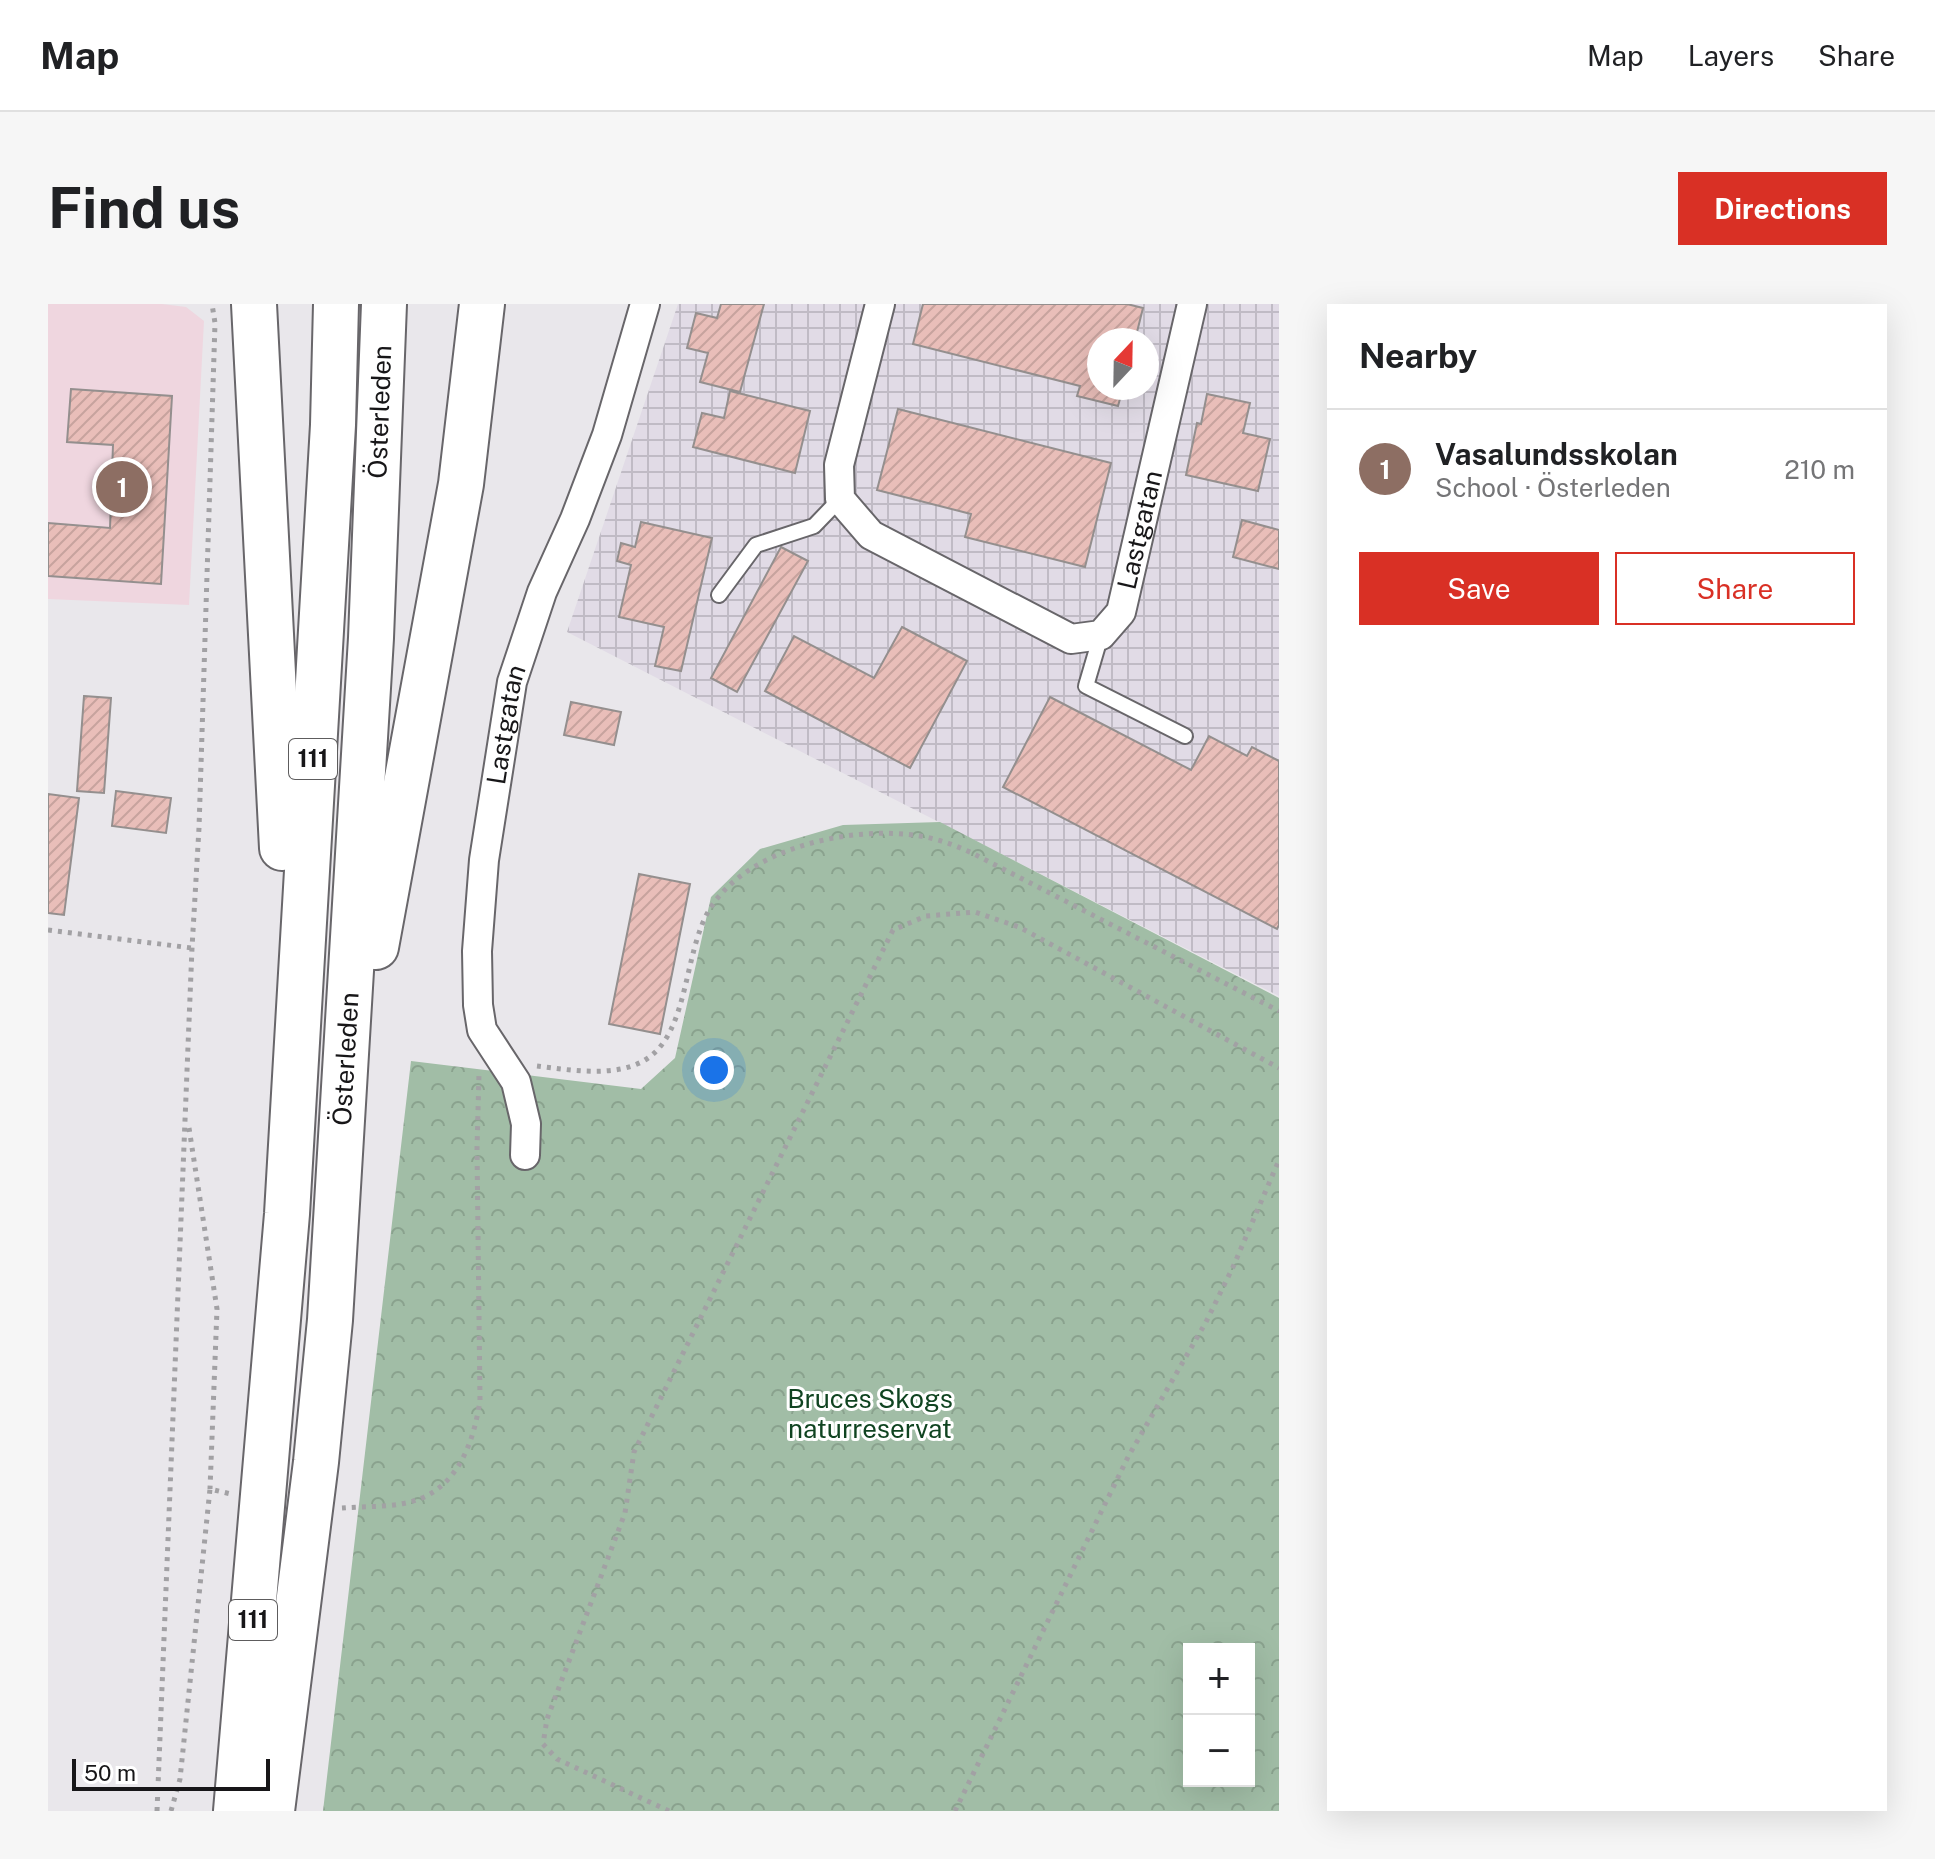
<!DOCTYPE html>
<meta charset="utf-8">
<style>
:root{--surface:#fff;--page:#f6f6f6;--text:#202124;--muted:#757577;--line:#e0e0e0;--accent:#d93025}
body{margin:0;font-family:"Public Sans",sans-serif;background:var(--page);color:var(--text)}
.controls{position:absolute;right:24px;bottom:24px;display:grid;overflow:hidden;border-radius:0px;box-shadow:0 8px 32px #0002}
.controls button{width:72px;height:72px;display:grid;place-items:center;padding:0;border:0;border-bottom:2px solid var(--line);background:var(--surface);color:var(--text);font:40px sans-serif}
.compass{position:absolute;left:1039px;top:24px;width:72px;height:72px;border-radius:50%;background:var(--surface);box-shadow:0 8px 32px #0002;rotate:22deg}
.scale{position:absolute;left:24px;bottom:20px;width:198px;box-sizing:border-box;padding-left:8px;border:4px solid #171618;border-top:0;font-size:22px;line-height:28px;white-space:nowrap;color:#171618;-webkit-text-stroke:6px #fff;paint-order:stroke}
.you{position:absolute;left:666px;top:766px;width:28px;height:28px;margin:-20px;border:6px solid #fff;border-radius:50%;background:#1a73e8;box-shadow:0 0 0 12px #1a73e833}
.badge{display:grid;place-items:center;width:52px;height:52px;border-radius:50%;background:var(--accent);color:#fff;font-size:26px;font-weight:700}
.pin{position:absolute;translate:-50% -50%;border:4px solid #fff;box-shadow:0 2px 8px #0006}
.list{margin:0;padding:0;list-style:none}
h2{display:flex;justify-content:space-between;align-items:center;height:104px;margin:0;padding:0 32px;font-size:34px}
h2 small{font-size:26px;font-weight:400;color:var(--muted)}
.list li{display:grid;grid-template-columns:52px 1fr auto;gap:24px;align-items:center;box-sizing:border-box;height:120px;padding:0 32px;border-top:2px solid var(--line)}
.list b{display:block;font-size:30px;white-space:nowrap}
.list p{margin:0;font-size:26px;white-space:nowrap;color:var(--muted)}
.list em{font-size:26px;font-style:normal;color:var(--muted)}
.actions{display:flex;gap:16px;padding:24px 32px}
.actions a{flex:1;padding:18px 0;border:2px solid var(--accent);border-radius:0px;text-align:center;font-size:28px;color:var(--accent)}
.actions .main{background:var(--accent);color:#fff}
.map{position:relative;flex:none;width:1231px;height:1507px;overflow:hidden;border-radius:0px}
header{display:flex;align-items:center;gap:48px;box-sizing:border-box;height:112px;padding:0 40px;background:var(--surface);border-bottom:2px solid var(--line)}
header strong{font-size:38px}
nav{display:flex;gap:44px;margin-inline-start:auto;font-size:28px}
.intro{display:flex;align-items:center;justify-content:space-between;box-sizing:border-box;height:192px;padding:0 48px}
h1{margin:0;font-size:56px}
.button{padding:20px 36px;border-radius:0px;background:var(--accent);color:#fff;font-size:28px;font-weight:700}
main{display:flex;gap:48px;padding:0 48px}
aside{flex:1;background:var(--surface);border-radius:0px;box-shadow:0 8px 32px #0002}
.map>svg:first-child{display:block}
.industrial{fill:url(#industrial-grid);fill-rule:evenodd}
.education{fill:#efd6df}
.park{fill:url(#park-crowns);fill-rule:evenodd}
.building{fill:url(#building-hatch);stroke:#948f8e;stroke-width:2}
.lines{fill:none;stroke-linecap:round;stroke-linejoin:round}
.lane-casing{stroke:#68666a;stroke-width:18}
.street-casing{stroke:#68666a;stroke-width:32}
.primary-casing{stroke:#68666a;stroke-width:48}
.path{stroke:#a2a1a4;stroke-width:5;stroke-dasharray:4 6;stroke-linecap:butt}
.lane{stroke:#fff;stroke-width:14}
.street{stroke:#fff;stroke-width:28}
.primary{stroke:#fff;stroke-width:44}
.labels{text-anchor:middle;stroke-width:6;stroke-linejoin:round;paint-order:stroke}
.shield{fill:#fff;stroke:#5d5c5d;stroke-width:2}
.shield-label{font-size:24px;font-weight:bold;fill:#171618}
.street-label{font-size:26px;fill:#171618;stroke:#fff}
.park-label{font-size:26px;fill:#104421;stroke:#fff}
</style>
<header>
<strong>Map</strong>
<nav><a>Map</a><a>Layers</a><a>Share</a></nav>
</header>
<div class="intro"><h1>Find us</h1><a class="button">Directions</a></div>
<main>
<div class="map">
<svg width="1231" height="1507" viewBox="0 0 1231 1507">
<defs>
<pattern id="industrial-grid" width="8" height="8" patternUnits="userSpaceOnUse" patternTransform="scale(2)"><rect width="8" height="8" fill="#e1dbe6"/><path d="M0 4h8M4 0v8" fill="none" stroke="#c0bbc5"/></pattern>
<pattern id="park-crowns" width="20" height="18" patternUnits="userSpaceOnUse" patternTransform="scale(2)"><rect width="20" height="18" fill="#a1bda6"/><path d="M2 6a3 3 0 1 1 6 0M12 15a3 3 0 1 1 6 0" fill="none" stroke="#8aa28e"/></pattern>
<pattern id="building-hatch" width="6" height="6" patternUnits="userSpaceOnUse" patternTransform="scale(2)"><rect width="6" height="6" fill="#e9beb9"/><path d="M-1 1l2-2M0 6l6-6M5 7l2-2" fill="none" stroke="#c7a39e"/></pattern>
</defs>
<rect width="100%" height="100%" fill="#e9e7eb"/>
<path class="industrial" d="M 630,0 L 1231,0 L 1231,692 L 519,328 ZM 1051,36 L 1099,36 L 1099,84 L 1051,84 Z"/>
<path class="education" d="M 0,0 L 114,0 L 138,3 L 156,17 L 141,301 L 0,295 Z"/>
<path class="park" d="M 892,518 L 1231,694 L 1231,1507 L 275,1507 L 363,757 L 593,785 L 627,754 L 663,593 L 712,545 L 795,521 ZM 1141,1345 L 1201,1345 L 1201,1477 L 1141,1477 Z"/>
<g class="building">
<path d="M 673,0 L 716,0 L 692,88 L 652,78 L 660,49 L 639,44 L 648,9 L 669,14 Z"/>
<path d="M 875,0 L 1079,0 L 1095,4 L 1087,36 L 1051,36 L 1051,84 L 1075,84 L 1070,102 L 1029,92 L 1032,82 L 865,40 Z"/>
<path d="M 23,85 L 124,92 L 113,280 L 0,272 L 0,219 L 62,224 L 65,141 L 19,138 Z"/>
<path d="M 682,87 L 762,107 L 747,169 L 645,143 L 654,109 L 676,114 Z"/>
<path d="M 1159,90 L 1202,99 L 1195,129 L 1222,135 L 1210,187 L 1138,171 L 1149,119 L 1153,120 Z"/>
<path d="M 850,105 L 1063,159 L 1037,263 L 917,233 L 923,210 L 829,186 Z"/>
<path d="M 1194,216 L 1231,226 L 1231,265 L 1185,253 Z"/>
<path d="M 593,218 L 664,234 L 633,367 L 607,362 L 616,323 L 571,313 L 583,261 L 569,257 L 573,239 L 587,243 Z"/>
<path d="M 733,243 L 760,257 L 689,388 L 663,374 Z"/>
<path d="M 854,323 L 919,357 L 862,464 L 717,387 L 746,332 L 826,374 Z"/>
<path d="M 36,392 L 63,394 L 56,489 L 29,487 Z"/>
<path d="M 1002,393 L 1143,466 L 1161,432 L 1199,452 L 1204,443 L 1231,457 L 1231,621 L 1229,625 L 955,483 Z"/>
<path d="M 523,398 L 573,408 L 566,441 L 516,431 Z"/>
<path d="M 68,487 L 123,494 L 118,529 L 64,522 Z"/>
<path d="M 0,490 L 31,494 L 16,611 L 0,609 Z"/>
<path d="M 591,570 L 642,580 L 612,730 L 561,720 Z"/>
</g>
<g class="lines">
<defs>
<g id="lane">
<path d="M 671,291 L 708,241 L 766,222 L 792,195"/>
<path d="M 1053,331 L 1038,382 L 1137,432"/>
</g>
<g id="street">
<path id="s1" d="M 832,0 L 791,161 L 792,195 L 823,231 L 1023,335 L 1053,331 L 1073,308 L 1144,0"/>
<path id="s2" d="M 477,851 L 478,820 L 468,778 L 434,726 L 430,701 L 429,647 L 436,556 L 464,378 L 494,288 L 527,215 L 559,131 L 597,0"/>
</g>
<g id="primary">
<path d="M 206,0 L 234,544"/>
<path d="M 328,643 L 413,180 L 434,0"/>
<path d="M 188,1507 L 239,910 L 285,121 L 288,0"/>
<path id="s3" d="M 224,1507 L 268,1158 L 282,1016 L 323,334 L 336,0"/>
</g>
</defs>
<use href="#lane" class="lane-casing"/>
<use href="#street" class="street-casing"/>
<use href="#primary" class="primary-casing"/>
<g class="path">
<path d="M 0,626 L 144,644"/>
<path d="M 489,762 C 522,766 567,774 597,756 C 642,729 635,646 663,603 C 702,543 805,521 872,532 C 890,535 907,541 924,549 L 1231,707"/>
<path d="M 141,824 L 169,1005 L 162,1185"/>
<path d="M 294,1204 C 319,1202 351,1204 374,1194 C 413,1177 426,1134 432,1097 L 429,845 L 431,770"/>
<path d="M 109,1507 L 144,644 L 151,524 L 167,19 L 164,0"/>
<path d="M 123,1507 L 132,1475 L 162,1185 L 183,1190"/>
<path d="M 621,1507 L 509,1455 L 495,1440 L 499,1415 L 577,1209 L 586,1148 L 845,626 L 878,612 L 927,608 L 971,623 L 1231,764"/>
<path d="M 907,1507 L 1080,1153 L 1158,1018 L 1185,963 L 1231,856"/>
</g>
<use href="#lane" class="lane"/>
<use href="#street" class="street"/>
<use href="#primary" class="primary"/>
</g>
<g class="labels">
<g class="shield">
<rect x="241" y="435" width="48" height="40" rx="6"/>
<rect x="181" y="1296" width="48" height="40" rx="6"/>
</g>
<g class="shield-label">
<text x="265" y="463">111</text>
<text x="205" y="1324">111</text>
</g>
<g class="street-label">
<text dy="9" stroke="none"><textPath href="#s3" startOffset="1404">Österleden</textPath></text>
<text dy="9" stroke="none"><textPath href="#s1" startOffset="618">Lastgatan</textPath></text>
<text dy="9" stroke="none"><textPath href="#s2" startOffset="444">Lastgatan</textPath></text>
<text dy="9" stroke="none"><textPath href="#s3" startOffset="756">Österleden</textPath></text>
</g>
<g class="park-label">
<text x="822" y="1104">Bruces Skogs<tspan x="822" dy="30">naturreservat</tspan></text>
</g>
</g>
</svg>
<div class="controls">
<button>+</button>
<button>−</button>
</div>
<svg class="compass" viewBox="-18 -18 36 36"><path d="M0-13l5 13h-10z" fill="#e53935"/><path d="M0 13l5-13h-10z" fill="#757577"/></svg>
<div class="scale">50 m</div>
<div class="you"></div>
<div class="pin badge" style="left:74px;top:183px;background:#8d6e63">1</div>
</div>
<aside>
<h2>Nearby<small></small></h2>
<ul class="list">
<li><span class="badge" style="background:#8d6e63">1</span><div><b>Vasalundsskolan</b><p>School · Österleden</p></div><em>210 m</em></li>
</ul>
<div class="actions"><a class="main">Save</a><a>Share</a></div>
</aside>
</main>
